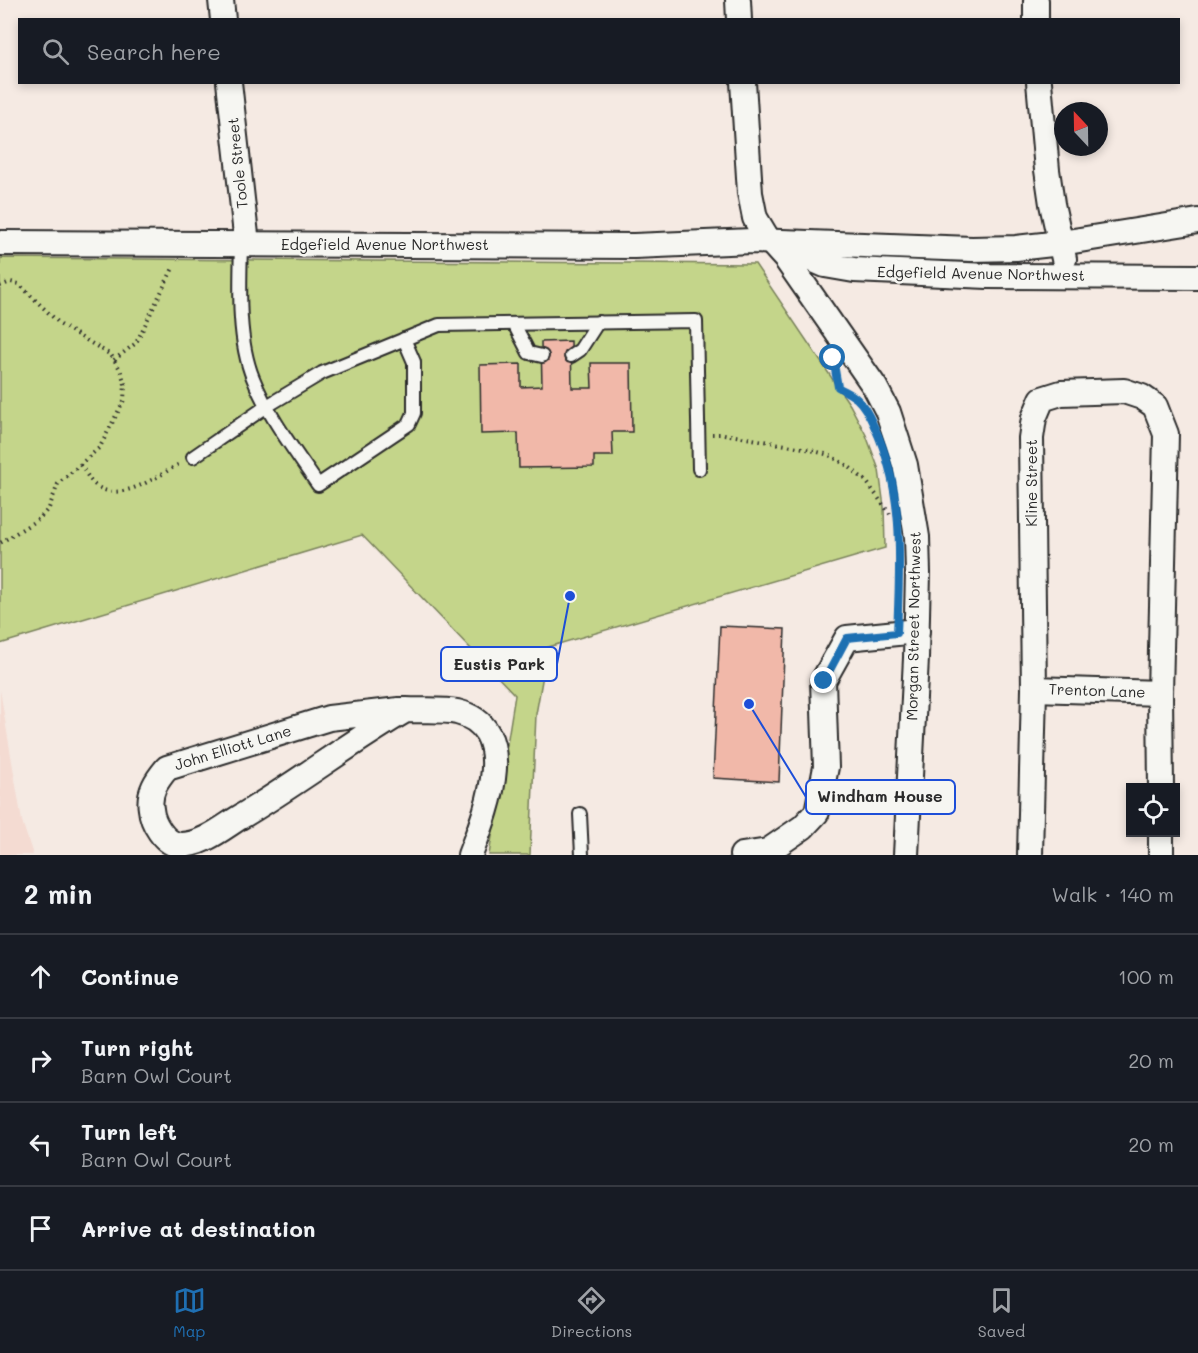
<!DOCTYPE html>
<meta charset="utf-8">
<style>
:root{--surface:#171b24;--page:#242831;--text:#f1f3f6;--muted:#9ea1a6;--line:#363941;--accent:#1f6fb2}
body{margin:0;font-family:Mali,sans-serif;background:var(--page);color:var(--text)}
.controls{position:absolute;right:18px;bottom:18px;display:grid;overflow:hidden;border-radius:0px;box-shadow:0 3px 9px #0003}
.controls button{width:54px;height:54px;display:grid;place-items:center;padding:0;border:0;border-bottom:2px solid var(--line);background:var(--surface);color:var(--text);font:30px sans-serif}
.compass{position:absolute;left:1054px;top:102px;width:54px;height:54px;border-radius:50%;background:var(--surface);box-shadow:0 3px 9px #0003;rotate:338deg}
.stop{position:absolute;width:18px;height:18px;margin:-14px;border:4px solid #1f6fb2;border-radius:50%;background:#fff}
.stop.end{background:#1f6fb2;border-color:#fff;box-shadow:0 2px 6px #0008}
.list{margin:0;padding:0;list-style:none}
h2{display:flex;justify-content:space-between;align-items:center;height:78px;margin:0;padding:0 24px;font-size:26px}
h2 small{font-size:20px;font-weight:400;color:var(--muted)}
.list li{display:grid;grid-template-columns:39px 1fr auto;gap:18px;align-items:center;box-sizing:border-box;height:84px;padding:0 24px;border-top:2px solid var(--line)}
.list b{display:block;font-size:22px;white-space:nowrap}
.list p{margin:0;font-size:20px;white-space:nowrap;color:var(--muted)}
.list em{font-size:20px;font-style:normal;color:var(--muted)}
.icon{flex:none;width:33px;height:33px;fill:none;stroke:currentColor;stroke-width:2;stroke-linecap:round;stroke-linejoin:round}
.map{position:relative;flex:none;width:1198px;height:855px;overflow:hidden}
.search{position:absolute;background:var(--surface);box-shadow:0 3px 9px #0003;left:18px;right:18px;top:18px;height:66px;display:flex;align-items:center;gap:15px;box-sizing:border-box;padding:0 21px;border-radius:0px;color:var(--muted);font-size:22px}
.sheet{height:414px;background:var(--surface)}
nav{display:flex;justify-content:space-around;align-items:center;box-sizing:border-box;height:84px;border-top:2px solid var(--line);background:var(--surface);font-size:16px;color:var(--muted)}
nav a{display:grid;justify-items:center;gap:3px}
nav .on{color:var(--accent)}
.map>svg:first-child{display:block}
.built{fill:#f4dbd2}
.green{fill:#c4d58a;stroke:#78805a;stroke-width:1.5}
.building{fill:#f1b8a9;stroke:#2b2b2b;stroke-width:1.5}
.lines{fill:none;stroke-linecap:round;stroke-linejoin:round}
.lane-casing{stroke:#2b2b2b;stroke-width:16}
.street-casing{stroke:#2b2b2b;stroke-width:28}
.path{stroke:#2b2b2b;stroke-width:4;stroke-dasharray:1.5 4.5;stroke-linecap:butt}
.lane{stroke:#f6f6f2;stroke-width:12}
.street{stroke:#f6f6f2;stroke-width:24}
.route{stroke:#1f6fb2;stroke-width:8}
.labels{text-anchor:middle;stroke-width:5;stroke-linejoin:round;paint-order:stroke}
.street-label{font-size:15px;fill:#2b2b2b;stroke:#f6f6f2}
.leader{fill:none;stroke:#1d4ed8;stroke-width:2}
.callout-dot{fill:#1d4ed8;stroke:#f6f6f2;stroke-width:2}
.callout{fill:#f6f6f2;stroke:#1d4ed8;stroke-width:2}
.callout-label{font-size:16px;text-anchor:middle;font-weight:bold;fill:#2b2b2b}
</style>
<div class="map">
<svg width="1198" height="855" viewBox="0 0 1198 855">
<rect width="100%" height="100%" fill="#f5eae3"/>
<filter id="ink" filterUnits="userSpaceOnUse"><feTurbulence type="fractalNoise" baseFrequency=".0167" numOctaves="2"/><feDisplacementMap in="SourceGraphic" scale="12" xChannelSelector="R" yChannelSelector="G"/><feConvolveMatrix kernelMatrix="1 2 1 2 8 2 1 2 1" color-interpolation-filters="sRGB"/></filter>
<g filter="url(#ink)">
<path class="built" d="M 0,690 L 22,821 L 33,855 L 0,855 Z"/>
<path class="green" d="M 0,258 L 755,264 L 850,405 L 866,435 L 879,470 L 884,507 L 885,548 L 548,647 L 536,714 L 530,855 L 489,855 L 515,695 L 362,535 L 0,644 Z"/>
<g class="building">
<path d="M 571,341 L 572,388 L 592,388 L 591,363 L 631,363 L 632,432 L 612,432 L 613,456 L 594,456 L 594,467 L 519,468 L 518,433 L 481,434 L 480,365 L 521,364 L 521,387 L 542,386 L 541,342 Z"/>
<path d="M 720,626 L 785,629 L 779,782 L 713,778 Z"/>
</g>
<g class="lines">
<defs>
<g id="lane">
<path d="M 241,244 C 240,285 237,339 253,378 C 268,416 295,451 318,485 L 409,424 L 414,413 L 414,362 L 404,339"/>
<path d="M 514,324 L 529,353 L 542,356"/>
<path d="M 571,356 L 580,350 L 598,322"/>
<path d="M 193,457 L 267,406 L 322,373 L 439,325 L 696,321 L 699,469"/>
<path d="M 580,814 L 582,855"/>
</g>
<g id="street">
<path d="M 221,0 L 223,20"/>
<path d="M 738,0 L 739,20"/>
<path d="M 1036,0 L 1036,20"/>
<path d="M 229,82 L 247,244"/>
<path d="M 743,82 L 750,193 L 755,218 L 767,238 L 786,259 L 875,387 L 888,412 L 905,465 L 917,537 L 918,573 L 916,658 L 906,855"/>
<path d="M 1039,82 L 1047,170 L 1052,204 L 1064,259"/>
<path d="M 0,243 L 634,246 L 752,241 L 972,249 L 1016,248 L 1061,243 L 1198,221"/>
<path d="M 786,248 L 825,265 L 854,270 L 988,276 L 1198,277"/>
<path d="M 1034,689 L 1160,693"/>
<path d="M 406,710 C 348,744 295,785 237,819 C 220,830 201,845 180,845 C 164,844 152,822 151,809 C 148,792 157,780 167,768 L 329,718 L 399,710 L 406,710 C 422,711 442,709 457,712 C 522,728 485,815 470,855"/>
<path d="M 1161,832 L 1161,855"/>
<path d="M 742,855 L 768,851 L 803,827 L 817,812 L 826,767 L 823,681 L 847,638 L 917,631"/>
<path d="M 1030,855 L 1034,689 L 1031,438 L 1034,418 L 1042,399 L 1061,393 L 1124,391 L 1142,397 L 1155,406 L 1166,434 L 1160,693 L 1161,788"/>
</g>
</defs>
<use href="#lane" class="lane-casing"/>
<use href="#street" class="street-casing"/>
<g class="path">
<path d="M 0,286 L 11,282 L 19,284 L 61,325 L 111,355 L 120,369 L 125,384 L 124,400 L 100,447 L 58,484 L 49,508 L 40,518 L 0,543"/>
<path d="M 114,360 L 136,343 L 174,266"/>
<path d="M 834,367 L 838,387 L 855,398"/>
<path d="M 712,434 L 724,434 L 803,448 L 829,455 L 848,466 L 866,481 L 890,514"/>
<path d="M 80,465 C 85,471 89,479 94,484 C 118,506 159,475 181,463"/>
</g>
<use href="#lane" class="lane"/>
<use href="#street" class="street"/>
</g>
</g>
<g class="lines" filter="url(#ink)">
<path class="route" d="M 824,681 L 847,638 L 897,633 C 900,563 905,491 874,426 C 870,417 865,406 857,399 C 852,394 844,391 838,387 L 833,358"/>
</g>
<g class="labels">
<g class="street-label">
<text transform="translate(238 163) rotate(-96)" y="5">Toole Street</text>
<text x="385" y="250">Edgefield Avenue Northwest</text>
<text transform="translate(981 274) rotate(1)" y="5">Edgefield Avenue Northwest</text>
<text transform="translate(1032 483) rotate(-90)" y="5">Kline Street</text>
<text transform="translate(914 626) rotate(-89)" y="5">Morgan Street Northwest</text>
<text transform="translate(1097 691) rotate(2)" y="5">Trenton Lane</text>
<text transform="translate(233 748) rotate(-17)" y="5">John Elliott Lane</text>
</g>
</g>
<path class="leader" d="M570 596L557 664M749 704L806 797"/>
<g class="callout-dot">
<circle cx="570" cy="596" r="6"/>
<circle cx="749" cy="704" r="6"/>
</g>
<g class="callout">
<rect x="441" y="647" width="116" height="34" rx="6"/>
<rect x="806" y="780" width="149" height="34" rx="6"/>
</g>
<g class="callout-label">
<text x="499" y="670">Eustis Park</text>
<text x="880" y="802">Windham House</text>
</g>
</svg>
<div class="controls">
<button><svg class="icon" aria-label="locate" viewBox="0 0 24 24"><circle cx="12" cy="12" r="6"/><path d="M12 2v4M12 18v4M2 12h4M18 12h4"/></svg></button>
</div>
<svg class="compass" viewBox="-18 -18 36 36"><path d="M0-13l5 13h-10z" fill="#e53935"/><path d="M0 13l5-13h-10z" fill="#9ea1a6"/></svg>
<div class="stop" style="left:833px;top:358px"></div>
<div class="stop end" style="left:824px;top:681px"></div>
<div class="search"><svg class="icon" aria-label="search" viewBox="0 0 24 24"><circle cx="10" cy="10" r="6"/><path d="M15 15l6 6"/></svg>Search here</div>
</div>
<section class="sheet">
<h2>2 min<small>Walk · 140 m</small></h2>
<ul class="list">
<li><svg class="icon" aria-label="ahead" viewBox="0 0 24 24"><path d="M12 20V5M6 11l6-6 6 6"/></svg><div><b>Continue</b></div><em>100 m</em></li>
<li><svg class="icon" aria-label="right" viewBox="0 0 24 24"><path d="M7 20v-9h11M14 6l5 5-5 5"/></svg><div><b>Turn right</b><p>Barn Owl Court</p></div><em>20 m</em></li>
<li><svg class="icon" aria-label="left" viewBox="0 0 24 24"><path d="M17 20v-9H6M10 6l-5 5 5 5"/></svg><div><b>Turn left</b><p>Barn Owl Court</p></div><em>20 m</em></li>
<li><svg class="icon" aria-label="arrive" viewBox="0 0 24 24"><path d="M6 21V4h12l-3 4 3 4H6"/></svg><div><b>Arrive at destination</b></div></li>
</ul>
</section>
<nav>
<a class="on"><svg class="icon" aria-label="map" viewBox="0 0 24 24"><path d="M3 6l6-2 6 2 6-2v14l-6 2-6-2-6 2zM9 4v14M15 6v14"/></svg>Map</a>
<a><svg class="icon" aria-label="directions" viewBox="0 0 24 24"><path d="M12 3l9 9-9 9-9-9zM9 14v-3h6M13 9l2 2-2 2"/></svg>Directions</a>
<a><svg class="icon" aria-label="saved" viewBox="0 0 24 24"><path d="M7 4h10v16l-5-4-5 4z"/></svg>Saved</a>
</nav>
